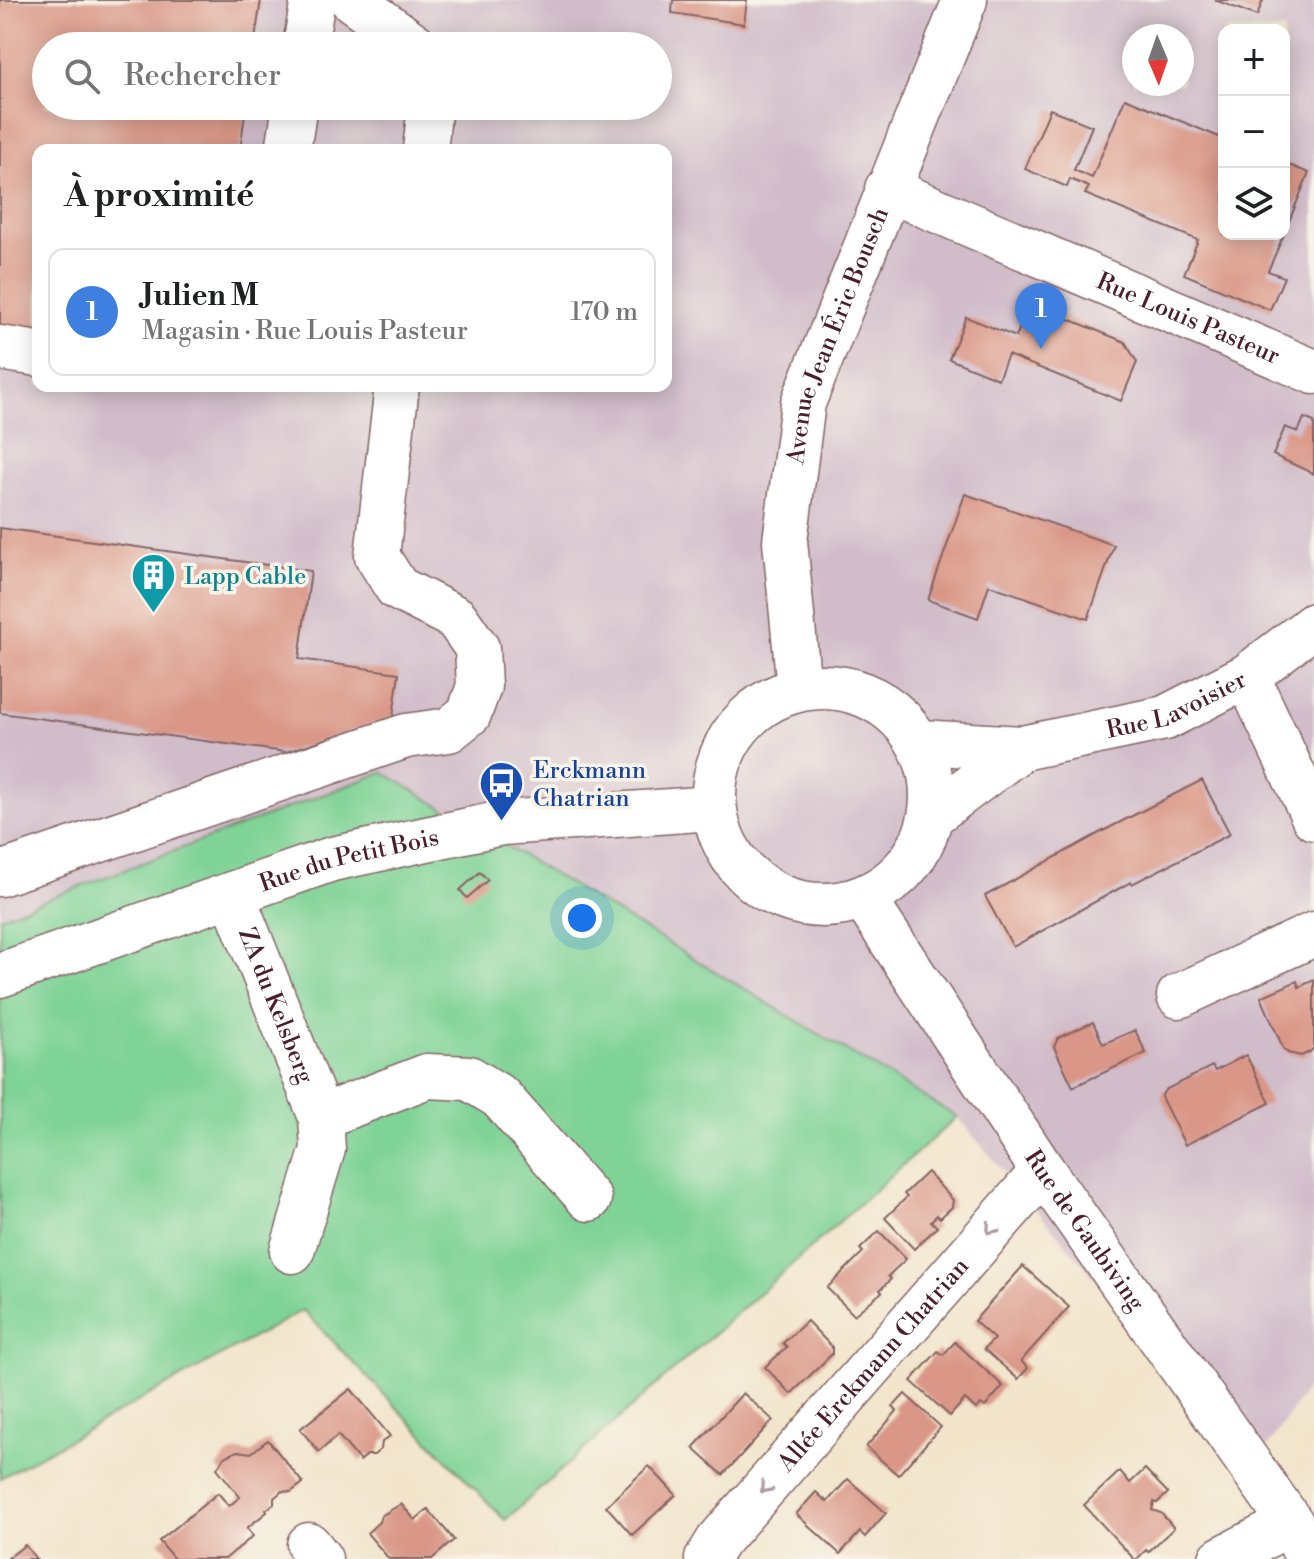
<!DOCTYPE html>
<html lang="fr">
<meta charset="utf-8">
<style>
:root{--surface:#fff;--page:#f2f2f2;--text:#202124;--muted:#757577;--line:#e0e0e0;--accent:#d93025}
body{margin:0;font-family:"Libre Bodoni",serif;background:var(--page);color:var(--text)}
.controls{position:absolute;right:24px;top:24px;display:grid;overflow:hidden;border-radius:16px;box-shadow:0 4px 20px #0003}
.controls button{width:72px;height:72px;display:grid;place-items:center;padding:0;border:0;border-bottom:2px solid var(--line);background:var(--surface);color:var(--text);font:40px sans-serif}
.compass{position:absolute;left:1122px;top:24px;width:72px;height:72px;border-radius:50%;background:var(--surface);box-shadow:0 4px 20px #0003;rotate:178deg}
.you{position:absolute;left:582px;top:918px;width:28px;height:28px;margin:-20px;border:6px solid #fff;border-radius:50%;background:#1a73e8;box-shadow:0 0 0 12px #1a73e833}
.badge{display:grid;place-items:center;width:52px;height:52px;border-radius:50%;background:var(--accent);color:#fff;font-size:26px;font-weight:700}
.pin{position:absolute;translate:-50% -66px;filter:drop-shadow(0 2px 4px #0008)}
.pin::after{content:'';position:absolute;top:42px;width:28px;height:24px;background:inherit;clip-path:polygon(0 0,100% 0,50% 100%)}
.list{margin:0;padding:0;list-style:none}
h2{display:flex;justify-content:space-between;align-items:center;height:104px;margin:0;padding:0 32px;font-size:34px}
h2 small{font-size:26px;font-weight:400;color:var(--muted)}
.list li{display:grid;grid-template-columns:52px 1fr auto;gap:24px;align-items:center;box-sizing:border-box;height:128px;margin:0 16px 16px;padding:0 16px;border:2px solid var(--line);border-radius:16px}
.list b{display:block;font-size:30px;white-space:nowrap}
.list p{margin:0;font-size:26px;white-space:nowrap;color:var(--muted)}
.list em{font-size:26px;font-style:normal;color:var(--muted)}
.icon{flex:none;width:44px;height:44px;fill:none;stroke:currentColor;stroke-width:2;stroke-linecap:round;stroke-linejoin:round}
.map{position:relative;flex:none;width:1314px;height:1559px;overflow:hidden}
.search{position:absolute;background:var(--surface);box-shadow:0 4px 20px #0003;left:32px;top:32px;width:640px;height:88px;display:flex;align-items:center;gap:20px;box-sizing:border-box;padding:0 28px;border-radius:44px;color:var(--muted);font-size:30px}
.panel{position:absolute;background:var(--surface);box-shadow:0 4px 20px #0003;left:32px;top:144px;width:640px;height:248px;border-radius:16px}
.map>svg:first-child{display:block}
.industrial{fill:#d1bdca;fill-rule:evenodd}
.green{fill:#7fd396;stroke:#647960;stroke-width:2}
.building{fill:#da9787}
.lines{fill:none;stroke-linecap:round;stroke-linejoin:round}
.minor-casing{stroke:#856463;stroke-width:47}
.major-casing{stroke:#856463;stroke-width:47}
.minor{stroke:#fff;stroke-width:44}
.major{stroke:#fff;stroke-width:44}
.oneway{stroke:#ae9aa0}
.labels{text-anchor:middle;stroke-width:7;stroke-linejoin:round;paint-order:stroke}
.street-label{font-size:24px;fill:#4a1f2b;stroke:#f7f3e8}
.culture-label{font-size:24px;fill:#0d838f;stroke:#f7f3e8;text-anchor:start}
.transit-label{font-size:24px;fill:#164399;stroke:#f7f3e8;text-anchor:start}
</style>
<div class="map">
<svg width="1314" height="1559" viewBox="0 0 1314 1559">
<rect width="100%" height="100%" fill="#f7f3e8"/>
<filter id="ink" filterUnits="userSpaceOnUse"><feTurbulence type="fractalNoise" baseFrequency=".0125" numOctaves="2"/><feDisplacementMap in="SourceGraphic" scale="16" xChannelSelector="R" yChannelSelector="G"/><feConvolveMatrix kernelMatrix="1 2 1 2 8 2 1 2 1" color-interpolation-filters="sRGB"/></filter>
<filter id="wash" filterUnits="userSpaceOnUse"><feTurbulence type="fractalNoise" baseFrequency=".006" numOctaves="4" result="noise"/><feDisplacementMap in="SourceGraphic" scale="32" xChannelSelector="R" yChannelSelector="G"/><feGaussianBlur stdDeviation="1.8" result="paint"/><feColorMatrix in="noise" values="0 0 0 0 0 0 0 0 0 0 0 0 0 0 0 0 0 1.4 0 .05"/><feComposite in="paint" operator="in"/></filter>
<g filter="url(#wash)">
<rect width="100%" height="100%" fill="#f2e5cc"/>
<path class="industrial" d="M 0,0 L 1314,0 L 1314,1378 L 1255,1465 L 957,1117 L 383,772 L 0,917 ZM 1224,30 L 1284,30 L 1284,234 L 1224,234 ZM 1134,36 L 1182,36 L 1182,84 L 1134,84 ZM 46,46 L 658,46 L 658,106 L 46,106 ZM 38,150 L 666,150 L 666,386 L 38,386 Z"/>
<path class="green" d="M 383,772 L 957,1117 L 505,1520 L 303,1310 L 0,1478 L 0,917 Z"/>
<g id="blocks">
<g class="building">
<path d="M 0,0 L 261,0 L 254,46 L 46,46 L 46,106 L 246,106 L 240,150 L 38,150 L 38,333 L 0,328 Z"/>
<path d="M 673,0 L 747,0 L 744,24 L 672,13 Z"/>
<path d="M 1215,0 L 1263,0 L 1257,16 Z"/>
<path d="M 1125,98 L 1224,139 L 1224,234 L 1284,234 L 1268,271 L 1284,277 L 1270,310 L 1184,274 L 1198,240 L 1085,194 L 1089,187 L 1070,179 L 1067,187 L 1025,169 L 1050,109 L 1092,126 L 1074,170 L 1092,178 Z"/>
<path d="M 1284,163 L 1309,173 L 1284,233 Z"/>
<path d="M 1030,303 L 1125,342 L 1137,362 L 1121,401 L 1008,355 L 998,379 L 949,359 L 966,317 L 1016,337 Z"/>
<path d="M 1304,418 L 1314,422 L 1314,474 L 1273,455 L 1285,427 L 1298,432 Z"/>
<path d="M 965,494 L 1114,545 L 1088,619 L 989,585 L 978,618 L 928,600 Z"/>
<path d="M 0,528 L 311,571 L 299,659 L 399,673 L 393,717 L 286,752 L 0,713 Z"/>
<path d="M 1202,780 L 1230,834 L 1132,884 L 1131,882 L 1013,947 L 985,896 L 1103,831 Z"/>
<path d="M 480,872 L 488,880 L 467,898 L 460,890 Z"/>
<path d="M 1314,980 L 1314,1047 L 1310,1052 L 1301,1056 L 1288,1053 L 1283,1048 L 1261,997 L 1297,981 L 1299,987 Z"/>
<path d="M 1093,1022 L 1103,1044 L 1135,1030 L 1146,1053 L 1073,1087 L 1054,1047 L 1058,1038 Z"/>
<path d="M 1246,1055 L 1270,1103 L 1185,1145 L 1161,1097 L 1165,1090 L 1212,1066 L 1215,1071 Z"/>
<path d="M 927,1172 L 953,1200 L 952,1207 L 940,1218 L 937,1215 L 931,1221 L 937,1227 L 914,1249 L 885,1218 L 907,1197 L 904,1194 Z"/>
<path d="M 879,1231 L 906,1259 L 888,1276 L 891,1279 L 880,1290 L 882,1292 L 854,1315 L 827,1288 L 863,1252 L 860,1249 Z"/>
<path d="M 1023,1266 L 1069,1307 L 1021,1361 L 1028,1368 L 1018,1379 L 984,1349 L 994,1339 L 974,1321 Z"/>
<path d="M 807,1321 L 832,1347 L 832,1354 L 791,1394 L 765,1367 L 787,1347 L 783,1343 Z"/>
<path d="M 955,1342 L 1003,1386 L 985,1407 L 981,1404 L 976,1409 L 965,1399 L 950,1416 L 911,1381 L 938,1351 L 943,1355 Z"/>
<path d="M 351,1389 L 390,1436 L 382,1442 L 381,1449 L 374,1455 L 367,1455 L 360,1461 L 338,1435 L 319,1452 L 300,1429 Z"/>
<path d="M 743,1393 L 773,1420 L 723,1475 L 693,1448 Z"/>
<path d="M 905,1394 L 941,1427 L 898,1475 L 866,1447 L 897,1411 L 893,1407 Z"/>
<path d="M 268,1440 L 303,1483 L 291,1492 L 282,1491 L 274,1498 L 274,1504 L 266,1510 L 267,1512 L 247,1528 L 253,1536 L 225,1559 L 174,1559 L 159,1541 L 218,1493 L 229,1506 L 240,1497 L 217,1468 L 225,1457 L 237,1451 L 251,1453 Z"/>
<path d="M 649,1466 L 676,1495 L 632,1535 L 606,1506 Z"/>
<path d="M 1145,1469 L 1168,1493 L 1157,1503 L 1154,1502 L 1152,1510 L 1161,1513 L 1174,1528 L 1148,1552 L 1146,1550 L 1137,1559 L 1134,1559 L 1084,1505 L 1120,1471 L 1130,1483 Z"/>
<path d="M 848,1479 L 886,1513 L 865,1537 L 860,1532 L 840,1554 L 796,1514 L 816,1492 L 827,1502 Z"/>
<path d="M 401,1504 L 415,1520 L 428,1509 L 454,1540 L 432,1559 L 389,1559 L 367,1533 L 379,1522 L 381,1516 Z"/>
<path d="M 25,1545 L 36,1559 L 7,1559 Z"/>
</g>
</g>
</g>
<g filter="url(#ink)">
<use href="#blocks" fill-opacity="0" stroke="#856463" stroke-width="2"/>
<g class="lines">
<defs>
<g id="minor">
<path d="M 352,0 L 416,46"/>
<path d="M 305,46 L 313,0"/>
<path d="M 288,150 L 295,106"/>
<path d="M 425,150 L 430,106"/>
<path id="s1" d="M 887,189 L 1314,372"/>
<path d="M 0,348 L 38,354"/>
<path d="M 1247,676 L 1314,818"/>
<path id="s2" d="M 919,742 L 1022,748 L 1165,718 L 1247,676 L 1314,625"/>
<path d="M 932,815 L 1022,748"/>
<path d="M 0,874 L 406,736 L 449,730 L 469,714 L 479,686 L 477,648 L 456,618 L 397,588 L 377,556 L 397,386"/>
<path id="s3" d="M 232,894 L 321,1117 L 323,1149 L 292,1251"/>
<path id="s4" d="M 0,975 L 332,859 L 502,823 L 713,808"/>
<path d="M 1179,996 L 1314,934"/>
<path d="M 321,1117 L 427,1076 L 469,1078 L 500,1097 L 589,1199"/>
<path d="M 309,1545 L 320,1559"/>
<path id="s5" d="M 707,1559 L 718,1541 L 1043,1171"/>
<path d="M 1221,1559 L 1291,1523"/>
</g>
<g id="major">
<circle cx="823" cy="796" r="109"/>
<path id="s6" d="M 799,689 L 785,541 L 803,403 L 965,0"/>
<path id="s7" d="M 864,899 L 1043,1171 L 1291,1523 L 1308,1559"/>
</g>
</defs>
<use href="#minor" class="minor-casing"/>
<use href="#major" class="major-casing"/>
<use href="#minor" class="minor"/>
<use href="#major" class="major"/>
</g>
<defs><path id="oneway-chevron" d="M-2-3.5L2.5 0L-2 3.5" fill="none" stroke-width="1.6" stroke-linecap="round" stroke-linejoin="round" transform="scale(2)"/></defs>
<g class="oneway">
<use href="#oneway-chevron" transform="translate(991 1229) rotate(131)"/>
<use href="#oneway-chevron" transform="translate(765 1488) rotate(131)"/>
</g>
</g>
<defs>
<symbol id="building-pin" viewBox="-11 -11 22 30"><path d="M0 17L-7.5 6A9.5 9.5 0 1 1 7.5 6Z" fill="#0f9aa8" stroke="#f7f3e8"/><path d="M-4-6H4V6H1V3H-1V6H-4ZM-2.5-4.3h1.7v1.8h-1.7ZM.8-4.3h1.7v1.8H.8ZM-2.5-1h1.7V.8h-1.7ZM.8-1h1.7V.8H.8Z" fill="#fff"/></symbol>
<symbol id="bus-pin" viewBox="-11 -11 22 30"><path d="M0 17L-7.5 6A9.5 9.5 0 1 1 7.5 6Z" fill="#1a4fb4" stroke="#f7f3e8"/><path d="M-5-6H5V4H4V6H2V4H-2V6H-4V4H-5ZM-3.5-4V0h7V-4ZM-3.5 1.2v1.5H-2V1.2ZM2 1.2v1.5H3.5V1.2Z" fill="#fff"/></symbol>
</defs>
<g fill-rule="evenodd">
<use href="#building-pin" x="128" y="550" width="51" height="69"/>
<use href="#bus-pin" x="476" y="758" width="51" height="69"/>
</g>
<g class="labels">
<g class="street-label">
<text dy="8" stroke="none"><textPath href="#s1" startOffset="328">Rue Louis Pasteur</textPath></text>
<text dy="8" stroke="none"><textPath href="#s6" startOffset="362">Avenue Jean Éric Bousch</textPath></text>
<text dy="8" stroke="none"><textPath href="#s2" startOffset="264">Rue Lavoisier</textPath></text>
<text dy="8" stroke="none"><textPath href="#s4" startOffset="368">Rue du Petit Bois</textPath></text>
<text dy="8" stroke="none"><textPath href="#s3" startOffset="120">ZA du Kelsberg</textPath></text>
<text dy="8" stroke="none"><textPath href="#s7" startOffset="398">Rue de Gaubiving</textPath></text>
<text dy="8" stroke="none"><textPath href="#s5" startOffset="256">Allée Erckmann Chatrian</textPath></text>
</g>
<g class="culture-label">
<text x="184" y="584">Lapp Cable</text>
</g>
<g class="transit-label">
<text x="533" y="778">Erckmann<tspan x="533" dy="28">Chatrian</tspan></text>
</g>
</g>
</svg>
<div class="controls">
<button>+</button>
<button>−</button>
<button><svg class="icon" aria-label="layers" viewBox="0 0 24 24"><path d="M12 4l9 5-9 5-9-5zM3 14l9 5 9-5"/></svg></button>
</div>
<svg class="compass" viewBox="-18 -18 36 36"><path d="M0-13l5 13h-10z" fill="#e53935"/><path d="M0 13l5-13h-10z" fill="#757577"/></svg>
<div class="you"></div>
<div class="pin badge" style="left:1041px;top:349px;background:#3f7fe0">1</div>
<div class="search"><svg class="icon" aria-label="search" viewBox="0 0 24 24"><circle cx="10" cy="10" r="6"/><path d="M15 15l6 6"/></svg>Rechercher</div>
<section class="panel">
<h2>À proximité<small></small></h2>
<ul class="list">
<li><span class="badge" style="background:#3f7fe0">1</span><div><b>Julien M</b><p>Magasin · Rue Louis Pasteur</p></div><em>170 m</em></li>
</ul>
</section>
</div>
